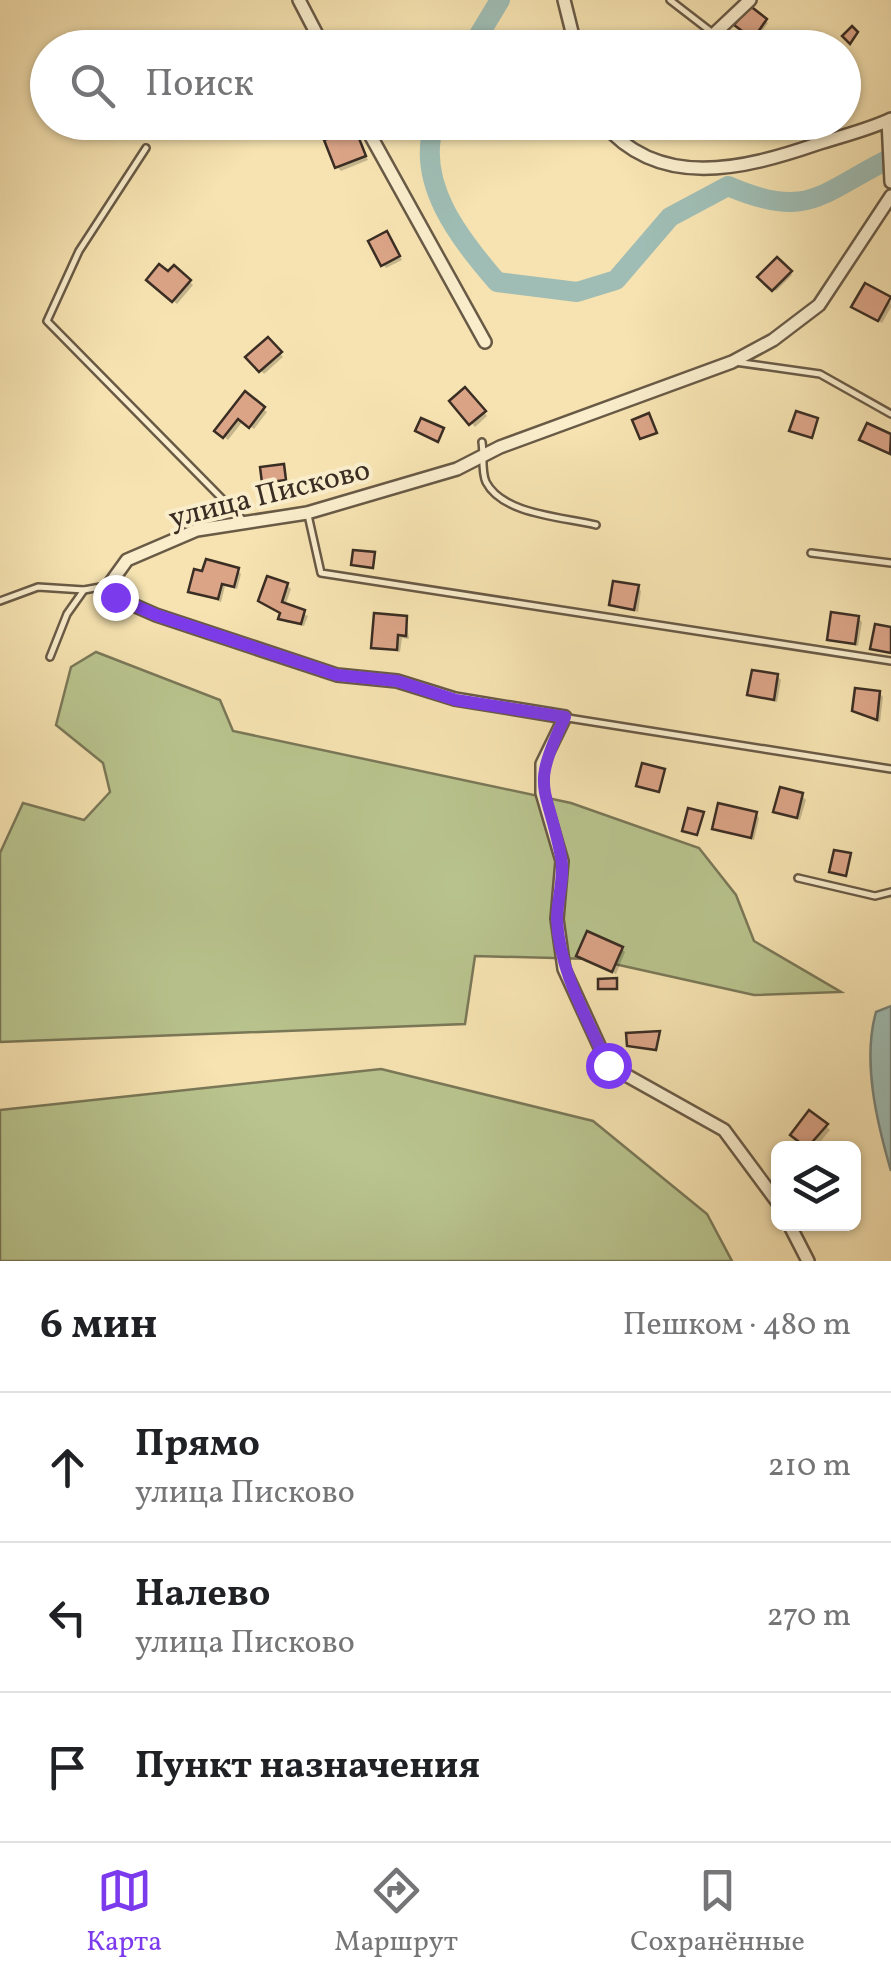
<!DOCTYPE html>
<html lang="ru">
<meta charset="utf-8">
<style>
:root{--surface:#fff;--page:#f2f2f2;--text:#202124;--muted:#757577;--line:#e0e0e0;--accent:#7c3aed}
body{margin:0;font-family:Vollkorn,serif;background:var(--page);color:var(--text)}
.controls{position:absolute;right:30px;bottom:30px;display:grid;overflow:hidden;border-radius:15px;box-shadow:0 2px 8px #0004}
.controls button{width:90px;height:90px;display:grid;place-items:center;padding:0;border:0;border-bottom:2px solid var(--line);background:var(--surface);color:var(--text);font:50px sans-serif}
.stop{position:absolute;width:30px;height:30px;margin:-22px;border:8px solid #7c3aed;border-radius:50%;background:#fff}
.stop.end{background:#7c3aed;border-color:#fff;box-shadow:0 2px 10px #0008}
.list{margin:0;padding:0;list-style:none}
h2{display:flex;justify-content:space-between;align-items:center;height:130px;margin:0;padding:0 40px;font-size:42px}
h2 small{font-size:32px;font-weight:400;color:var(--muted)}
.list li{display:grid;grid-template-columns:65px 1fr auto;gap:30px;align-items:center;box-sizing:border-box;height:150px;padding:0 40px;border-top:2px solid var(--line)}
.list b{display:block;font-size:38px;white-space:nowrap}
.list p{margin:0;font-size:32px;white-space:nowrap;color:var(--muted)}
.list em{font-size:32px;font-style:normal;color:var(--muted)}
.icon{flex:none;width:55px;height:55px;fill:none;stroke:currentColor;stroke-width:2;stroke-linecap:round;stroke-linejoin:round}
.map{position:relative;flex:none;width:891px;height:1261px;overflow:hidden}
.search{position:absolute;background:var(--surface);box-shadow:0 2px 8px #0004;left:30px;right:30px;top:30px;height:110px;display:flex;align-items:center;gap:25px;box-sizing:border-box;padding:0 35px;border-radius:55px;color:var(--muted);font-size:38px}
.sheet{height:580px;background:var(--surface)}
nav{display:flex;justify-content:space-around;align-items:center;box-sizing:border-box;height:140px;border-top:2px solid var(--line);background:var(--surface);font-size:28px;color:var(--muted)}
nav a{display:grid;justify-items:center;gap:5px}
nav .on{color:var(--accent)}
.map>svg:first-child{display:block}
.green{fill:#b9c48e;stroke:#7a7858;stroke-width:2.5}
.water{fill:#9fbdb4;stroke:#77837a;stroke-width:2.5}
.shadow{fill:#0003}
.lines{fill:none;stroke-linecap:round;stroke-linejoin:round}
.river{stroke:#9fbdb4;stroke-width:20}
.building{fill:#dba487;stroke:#3a2d23;stroke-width:2.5}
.service-casing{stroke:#695a46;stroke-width:10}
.minor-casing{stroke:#695a46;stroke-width:16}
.service{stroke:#f9edcc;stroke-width:5}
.minor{stroke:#f9edcc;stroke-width:11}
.route{stroke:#7c3aed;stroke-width:12}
.labels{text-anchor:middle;stroke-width:8;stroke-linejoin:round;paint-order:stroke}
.street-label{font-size:30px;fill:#3a2d23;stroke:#f9edcc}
</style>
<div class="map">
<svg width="891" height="1261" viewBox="0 0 891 1261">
<rect width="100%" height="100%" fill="#f6e3b1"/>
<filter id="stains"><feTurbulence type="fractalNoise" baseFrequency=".002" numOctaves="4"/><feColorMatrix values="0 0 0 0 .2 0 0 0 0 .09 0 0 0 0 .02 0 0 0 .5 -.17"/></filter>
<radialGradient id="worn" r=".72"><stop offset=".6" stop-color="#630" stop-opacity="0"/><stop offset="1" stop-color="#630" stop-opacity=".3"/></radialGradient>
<g class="green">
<path d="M 96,652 L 220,700 L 233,731 L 571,803 L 699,848 L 736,895 L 754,941 L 841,992 L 754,995 L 592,959 L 475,956 L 465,1024 L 0,1042 L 0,853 L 23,803 L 84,820 L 110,792 L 103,763 L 56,725 L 71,667 Z"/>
<path d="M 381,1069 L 593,1121 L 707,1214 L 732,1261 L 0,1261 L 0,1110 Z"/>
</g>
<path class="water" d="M 891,1006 L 891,1171 C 877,1123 862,1061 876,1012 Z"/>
<g class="shadow">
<path d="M 749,9 L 768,23 L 756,39 L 737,24 Z"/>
<path d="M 354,131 L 368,160 L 341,171 L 337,167 Z"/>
<path d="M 390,238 L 402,260 L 386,268 L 383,264 Z"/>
<path d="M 777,260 L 792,275 L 776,291 L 761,277 Z"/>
<path d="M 174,268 L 193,285 L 177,304 L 149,280 L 168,275 Z"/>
<path d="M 890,299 L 891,307 L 882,323 L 858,310 Z"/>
<path d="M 268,340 L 283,357 L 264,374 L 249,357 Z"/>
<path d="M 465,390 L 487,416 L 475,427 L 452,401 Z"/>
<path d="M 245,395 L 267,412 L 254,429 L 243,421 L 228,440 L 218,431 Z"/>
<path d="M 237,570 L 241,574 L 237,589 L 225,586 L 221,602 L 191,591 Z"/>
<path d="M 287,585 L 291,589 L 285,606 L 308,616 L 304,626 L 285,622 L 283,614 L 265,604 Z"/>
<path d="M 637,587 L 641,591 L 638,612 L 611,604 Z"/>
<path d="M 406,618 L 409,639 L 402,638 L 400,652 L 374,647 Z"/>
<path d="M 858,618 L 862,622 L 858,646 L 830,639 Z"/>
<path d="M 777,676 L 781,680 L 777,702 L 750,694 Z"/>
<path d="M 879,693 L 883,697 L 880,722 L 855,710 Z"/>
<path d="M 802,796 L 806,800 L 800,820 L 776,811 Z"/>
<path d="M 755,814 L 759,818 L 754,840 L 715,828 Z"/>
<path d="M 622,949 L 625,952 L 616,974 L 579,955 Z"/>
<path d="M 826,1126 L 830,1130 L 815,1148 L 793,1135 Z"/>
</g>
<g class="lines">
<g class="river">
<path d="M 471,48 L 500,0"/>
<path d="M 435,122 C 414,182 460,239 497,282 L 577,292 L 616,280 L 670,217 L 728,186 C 809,221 820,193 891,158"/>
</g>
</g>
<g class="building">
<path d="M 749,5 L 767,19 L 753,39 L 734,25 Z"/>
<path d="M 852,26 L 858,32 L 850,44 L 842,36 Z"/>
<path d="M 355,128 L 366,156 L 335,168 L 324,140 Z"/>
<path d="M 387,231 L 400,256 L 381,266 L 368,241 Z"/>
<path d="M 777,257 L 792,271 L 772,291 L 757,277 Z"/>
<path d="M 159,264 L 168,271 L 174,265 L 191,280 L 172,302 L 146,280 Z"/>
<path d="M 865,283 L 891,297 L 878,321 L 851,307 Z"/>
<path d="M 268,337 L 282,352 L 259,372 L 245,357 Z"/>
<path d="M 465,387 L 486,411 L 469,425 L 449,401 Z"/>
<path d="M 245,391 L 265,407 L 249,428 L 238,419 L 223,438 L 214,431 Z"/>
<path d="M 796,411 L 818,418 L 812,438 L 789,431 Z"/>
<path d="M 649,413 L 657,433 L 640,439 L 632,420 Z"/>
<path d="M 421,418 L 444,428 L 438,442 L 415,431 Z"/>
<path d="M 867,423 L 891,434 L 890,454 L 859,440 Z"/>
<path d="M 284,464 L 286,480 L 262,483 L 260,467 Z"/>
<path d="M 353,550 L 375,552 L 373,568 L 351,565 Z"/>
<path d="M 206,559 L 239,568 L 234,587 L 222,584 L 218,599 L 188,592 L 194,569 L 202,571 Z"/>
<path d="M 267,576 L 288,583 L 282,602 L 305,610 L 301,624 L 278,619 L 280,613 L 258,601 Z"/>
<path d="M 613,581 L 639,585 L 634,610 L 609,605 Z"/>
<path d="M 831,612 L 859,616 L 855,644 L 827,640 Z"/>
<path d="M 374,613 L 407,616 L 406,636 L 398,635 L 397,650 L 371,648 Z"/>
<path d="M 875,624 L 891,627 L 891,653 L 870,649 Z"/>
<path d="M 752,670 L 778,674 L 774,700 L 747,695 Z"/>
<path d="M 855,688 L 880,691 L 877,720 L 852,711 Z"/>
<path d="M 642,763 L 665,769 L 659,792 L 636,786 Z"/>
<path d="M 780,787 L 803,793 L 797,818 L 773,812 Z"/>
<path d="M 718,803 L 757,812 L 751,838 L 712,829 Z"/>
<path d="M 688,808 L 704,812 L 697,835 L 682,831 Z"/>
<path d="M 834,850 L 851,853 L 846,876 L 829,872 Z"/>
<path d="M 587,931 L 623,947 L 612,972 L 576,956 Z"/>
<path d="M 617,978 L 617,989 L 598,989 L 598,979 Z"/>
<path d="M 660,1031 L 656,1050 L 627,1046 L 626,1033 Z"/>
<path d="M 809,1110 L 828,1124 L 807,1148 L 790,1135 Z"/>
</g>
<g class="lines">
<defs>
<g id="service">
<path d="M 670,0 L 714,34"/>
<path d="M 146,148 L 79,251 L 47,321 L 245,522"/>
<path d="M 735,362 L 820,374 L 891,414"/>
<path d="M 482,442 C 484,454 481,471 486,482 C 503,515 564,517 596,525"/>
<path d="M 308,515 L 321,573 L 891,661"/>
<path d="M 811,553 L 891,563"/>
<path d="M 84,590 L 106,586"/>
<path d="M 0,601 L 38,587 L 84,590 L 67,614 L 50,657"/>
<path d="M 568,718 L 891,769"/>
<path d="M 798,878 L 875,896 L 891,892"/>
</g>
<g id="minor">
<path d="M 299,0 L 324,48"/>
<path d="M 564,0 L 576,48"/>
<path d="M 714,34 L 750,0"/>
<path d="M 888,121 L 891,182"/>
<path d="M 363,122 L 485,342"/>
<path d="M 602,122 C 659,191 744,169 817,144 C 842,136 868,130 891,119"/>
<path d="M 778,1203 L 724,1130 L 608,1065 L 564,969 L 557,919 L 562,861 L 542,793 L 542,764 L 565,717 L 455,699 L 397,681 L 337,675 L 156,615 L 115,597 L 109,585 L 127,560 L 197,530 L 307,513 L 457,469 L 500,447 L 732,362 L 773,340 L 819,305 L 891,196"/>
<path d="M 789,1224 L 808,1261"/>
</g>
</defs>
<use href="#service" class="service-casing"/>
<use href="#minor" class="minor-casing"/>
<use href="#service" class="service"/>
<use href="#minor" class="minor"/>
</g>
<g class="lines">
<path class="route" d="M 115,597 L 156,615 L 337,675 L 397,681 L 456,700 L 565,717 C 529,792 547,783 561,857 C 565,877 557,899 557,919 C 559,971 587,1018 608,1065"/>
</g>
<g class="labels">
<g class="street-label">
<text transform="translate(269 493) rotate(-14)" y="10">улица Писково</text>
</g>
</g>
<rect width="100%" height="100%" filter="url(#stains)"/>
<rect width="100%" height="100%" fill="url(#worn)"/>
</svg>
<div class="controls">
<button><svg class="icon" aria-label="layers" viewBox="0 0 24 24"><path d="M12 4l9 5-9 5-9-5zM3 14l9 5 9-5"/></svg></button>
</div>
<div class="stop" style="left:608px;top:1065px"></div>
<div class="stop end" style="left:115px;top:597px"></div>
<div class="search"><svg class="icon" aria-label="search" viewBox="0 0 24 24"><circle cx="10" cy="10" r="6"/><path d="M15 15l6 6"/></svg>Поиск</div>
</div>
<section class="sheet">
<h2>6 мин<small>Пешком · 480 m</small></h2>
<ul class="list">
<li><svg class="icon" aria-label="ahead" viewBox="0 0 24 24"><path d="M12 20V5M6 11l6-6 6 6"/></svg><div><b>Прямо</b><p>улица Писково</p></div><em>210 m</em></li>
<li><svg class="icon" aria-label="left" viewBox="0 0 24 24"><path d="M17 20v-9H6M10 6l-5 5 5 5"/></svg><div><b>Налево</b><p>улица Писково</p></div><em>270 m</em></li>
<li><svg class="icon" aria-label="arrive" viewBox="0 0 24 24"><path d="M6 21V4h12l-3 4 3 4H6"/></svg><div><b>Пункт назначения</b></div></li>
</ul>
</section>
<nav>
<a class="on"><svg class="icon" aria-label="map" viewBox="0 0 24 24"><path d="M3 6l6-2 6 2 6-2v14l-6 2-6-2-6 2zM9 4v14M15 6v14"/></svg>Карта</a>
<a><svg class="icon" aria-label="directions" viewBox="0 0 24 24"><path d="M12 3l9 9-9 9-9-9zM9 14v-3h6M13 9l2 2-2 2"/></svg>Маршрут</a>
<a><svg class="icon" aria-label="saved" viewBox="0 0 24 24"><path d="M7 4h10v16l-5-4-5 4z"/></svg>Сохранённые</a>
</nav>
